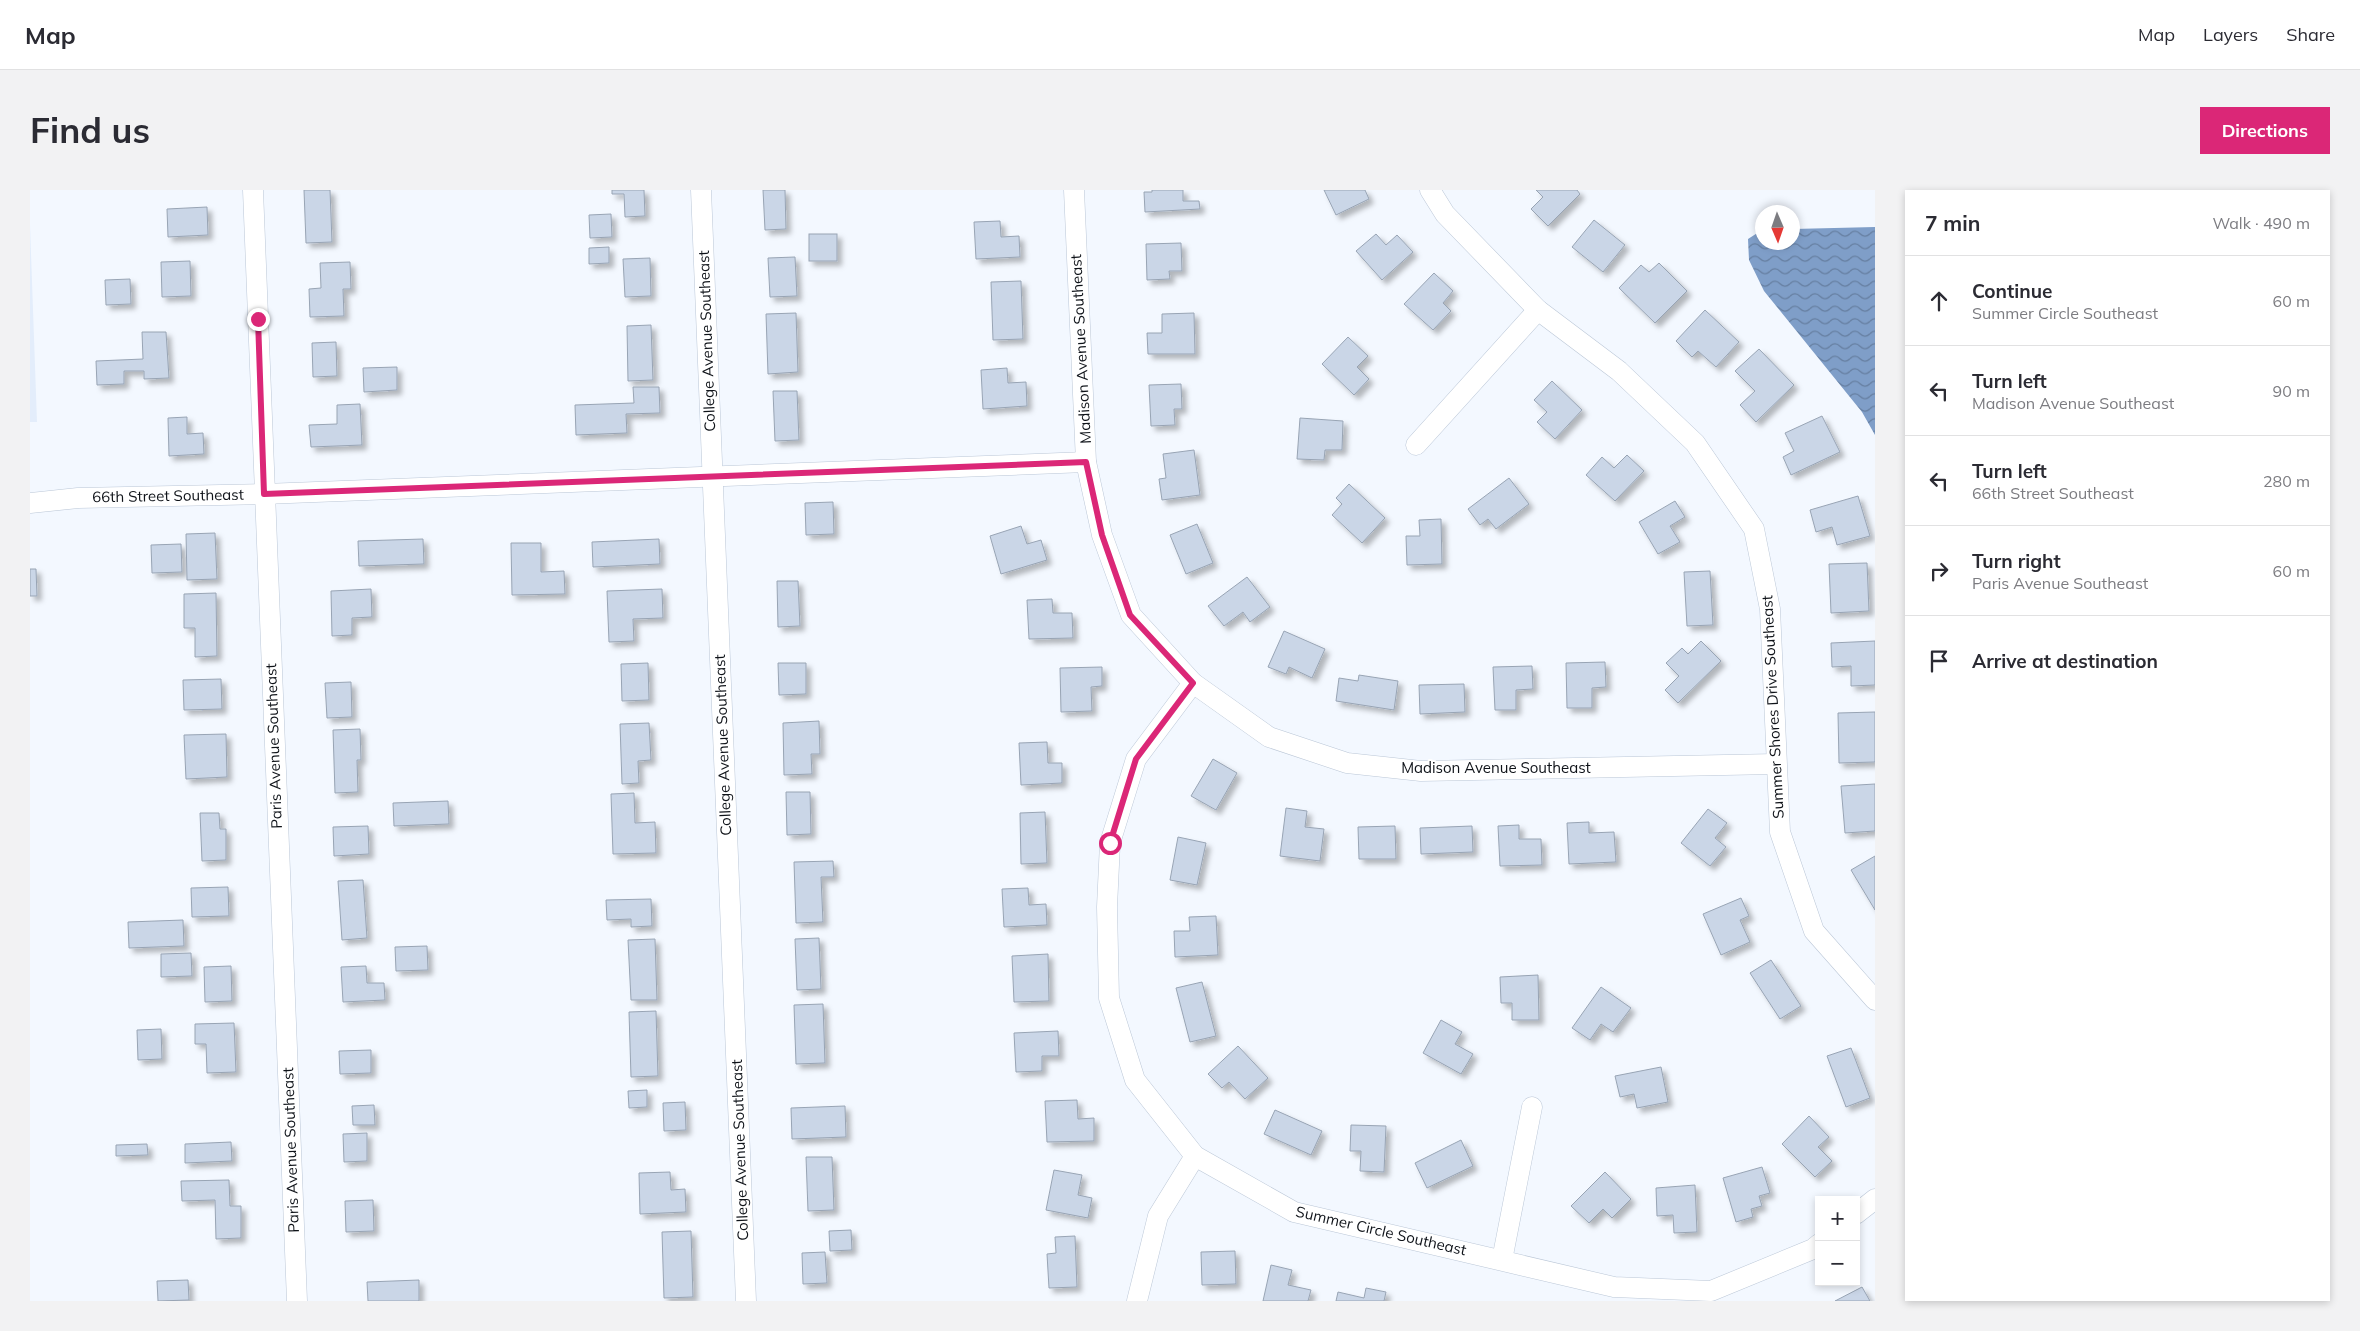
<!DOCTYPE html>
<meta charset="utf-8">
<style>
:root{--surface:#fff;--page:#f2f2f3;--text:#2b2b33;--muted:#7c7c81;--line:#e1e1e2;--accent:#db2777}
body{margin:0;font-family:Mulish,sans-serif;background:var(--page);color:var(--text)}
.controls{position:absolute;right:15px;bottom:15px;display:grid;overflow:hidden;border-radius:0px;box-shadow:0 2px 8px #0003}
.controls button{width:45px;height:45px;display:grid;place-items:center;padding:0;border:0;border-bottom:1px solid var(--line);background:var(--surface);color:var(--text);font:25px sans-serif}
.compass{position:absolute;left:1725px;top:15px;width:45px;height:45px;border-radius:50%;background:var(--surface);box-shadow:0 2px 8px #0003;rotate:178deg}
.stop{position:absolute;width:15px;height:15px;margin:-11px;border:4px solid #db2777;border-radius:50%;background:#fff}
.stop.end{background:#db2777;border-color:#fff;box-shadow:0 1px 5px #0008}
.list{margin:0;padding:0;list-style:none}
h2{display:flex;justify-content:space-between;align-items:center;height:65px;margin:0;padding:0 20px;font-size:21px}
h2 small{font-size:16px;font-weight:400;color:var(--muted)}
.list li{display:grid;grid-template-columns:32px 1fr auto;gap:15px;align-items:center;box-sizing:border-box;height:90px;padding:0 20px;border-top:1px solid var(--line)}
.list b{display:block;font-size:19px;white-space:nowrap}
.list p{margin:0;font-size:16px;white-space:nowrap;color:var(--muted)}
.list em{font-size:16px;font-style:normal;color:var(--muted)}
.icon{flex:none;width:28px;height:28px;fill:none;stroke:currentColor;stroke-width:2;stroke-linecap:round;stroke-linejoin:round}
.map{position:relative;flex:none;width:1845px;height:1111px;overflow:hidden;border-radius:0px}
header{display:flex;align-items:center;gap:30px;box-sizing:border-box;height:70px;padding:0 25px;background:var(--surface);border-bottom:1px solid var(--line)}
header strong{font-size:24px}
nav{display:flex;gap:28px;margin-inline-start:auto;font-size:18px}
.intro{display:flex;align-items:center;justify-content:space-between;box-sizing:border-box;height:120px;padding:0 30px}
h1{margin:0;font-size:35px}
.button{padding:12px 22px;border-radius:0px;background:var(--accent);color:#fff;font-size:18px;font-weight:700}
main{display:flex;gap:30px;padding:0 30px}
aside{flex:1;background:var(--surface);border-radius:0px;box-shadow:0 2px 8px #0003}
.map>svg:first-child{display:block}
.built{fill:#e3edfb}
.water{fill:url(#water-waves)}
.building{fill:#cad6e7;stroke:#98a4b4;filter:url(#shadow)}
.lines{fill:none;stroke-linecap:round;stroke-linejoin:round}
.street-casing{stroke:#bbc7d7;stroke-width:21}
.street{stroke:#fff;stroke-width:20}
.route{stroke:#db2777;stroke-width:6}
.labels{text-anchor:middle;stroke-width:4;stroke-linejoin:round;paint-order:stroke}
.street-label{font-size:15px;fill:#0e1218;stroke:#fff}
</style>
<header>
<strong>Map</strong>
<nav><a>Map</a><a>Layers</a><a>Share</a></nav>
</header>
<div class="intro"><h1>Find us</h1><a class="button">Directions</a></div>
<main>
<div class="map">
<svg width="1845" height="1111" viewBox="0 0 1845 1111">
<defs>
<pattern id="water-waves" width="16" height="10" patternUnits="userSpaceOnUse" patternTransform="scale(1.25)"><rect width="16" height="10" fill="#7f9ec8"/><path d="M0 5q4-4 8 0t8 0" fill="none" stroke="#667fa1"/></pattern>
<filter id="shadow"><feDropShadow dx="4.5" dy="4.5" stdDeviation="2.5" flood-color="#0004"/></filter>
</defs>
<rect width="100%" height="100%" fill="#f3f8ff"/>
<path class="built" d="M 0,35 L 7,232 L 0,232 Z"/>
<path class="water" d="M 1845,37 L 1845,245 L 1832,222 L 1734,101 L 1719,70 L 1718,49 L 1732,40 L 1732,52 L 1762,52 L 1763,39 Z"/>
<g class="building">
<path d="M 274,0 L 300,0 L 302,52 L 276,53 Z"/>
<path d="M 582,0 L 614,0 L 615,26 L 595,27 L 594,4 L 582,4 Z"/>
<path d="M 733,0 L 755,0 L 756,39 L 735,40 Z"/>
<path d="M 1122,0 L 1153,0 L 1153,11 L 1169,11 L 1170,19 L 1115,22 L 1114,2 L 1122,2 Z"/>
<path d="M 1294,0 L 1335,0 L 1339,9 L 1306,25 Z"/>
<path d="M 1506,0 L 1547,0 L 1550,4 L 1518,36 L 1501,19 L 1513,7 Z"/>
<path d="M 177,17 L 178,45 L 138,47 L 137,19 Z"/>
<path d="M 581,24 L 582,47 L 560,48 L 559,25 Z"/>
<path d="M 1564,30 L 1595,55 L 1573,82 L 1542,57 Z"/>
<path d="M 970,31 L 971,47 L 989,46 L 990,67 L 946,69 L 944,32 Z"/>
<rect x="779" y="44" width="28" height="27"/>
<path d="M 1346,44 L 1356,55 L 1367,45 L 1383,62 L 1352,90 L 1326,61 Z"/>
<path d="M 1151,53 L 1152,81 L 1139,81 L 1140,89 L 1117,90 L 1116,54 Z"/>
<path d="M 579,57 L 579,73 L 559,74 L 559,58 Z"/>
<path d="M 765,67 L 767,106 L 740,107 L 738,68 Z"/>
<path d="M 620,68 L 621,106 L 595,107 L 593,69 Z"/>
<path d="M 160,71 L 161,106 L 132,107 L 131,72 Z"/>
<path d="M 320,72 L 321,99 L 313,99 L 314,126 L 280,127 L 279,99 L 291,98 L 290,73 Z"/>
<path d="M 1629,73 L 1657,101 L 1625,133 L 1589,98 L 1611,75 L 1619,82 Z"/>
<path d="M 1404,83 L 1423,101 L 1413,113 L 1421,121 L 1403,140 L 1374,114 Z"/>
<path d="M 100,89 L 101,114 L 76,115 L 75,90 Z"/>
<path d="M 991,91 L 993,149 L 963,150 L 961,92 Z"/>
<path d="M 1675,120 L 1709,152 L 1686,177 L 1668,161 L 1662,167 L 1646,151 Z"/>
<path d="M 766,123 L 768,182 L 738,184 L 736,124 Z"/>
<path d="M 1164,123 L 1165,164 L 1118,164 L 1117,143 L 1132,143 L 1132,124 Z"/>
<path d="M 621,135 L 623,190 L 598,191 L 597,136 Z"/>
<path d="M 112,142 L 136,142 L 139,188 L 114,189 L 114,181 L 94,181 L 94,194 L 67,195 L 66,171 L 113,169 Z"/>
<path d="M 1318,147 L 1338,166 L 1327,177 L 1339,189 L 1324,205 L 1292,174 Z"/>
<path d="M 306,152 L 307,186 L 283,187 L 282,153 Z"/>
<path d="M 1729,159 L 1764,195 L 1726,232 L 1710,215 L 1725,201 L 1705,181 Z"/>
<path d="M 367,177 L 367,200 L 334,202 L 333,178 Z"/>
<path d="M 977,178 L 978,193 L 996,192 L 997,216 L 953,219 L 951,180 Z"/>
<path d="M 1522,191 L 1552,220 L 1525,249 L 1507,232 L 1517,222 L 1504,210 Z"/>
<path d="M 1151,194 L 1152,219 L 1144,219 L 1145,235 L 1121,236 L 1119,195 Z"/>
<path d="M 603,197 L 629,197 L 630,223 L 596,224 L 597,243 L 546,245 L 545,215 L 604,213 Z"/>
<path d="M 743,201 L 767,201 L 769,250 L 745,251 Z"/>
<path d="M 330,214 L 332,255 L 281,257 L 279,235 L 307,234 L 307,215 Z"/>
<path d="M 1792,226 L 1810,262 L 1761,285 L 1753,267 L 1764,261 L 1755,243 Z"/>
<path d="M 157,227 L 157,244 L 173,243 L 174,264 L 139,266 L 138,228 Z"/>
<path d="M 1270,228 L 1313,231 L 1312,260 L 1295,260 L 1294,270 L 1267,269 Z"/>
<path d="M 1164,260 L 1170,305 L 1132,310 L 1129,289 L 1136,288 L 1133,264 Z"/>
<path d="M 1597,265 L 1614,281 L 1585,311 L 1556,285 L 1572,267 L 1584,278 Z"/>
<path d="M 1479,288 L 1499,314 L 1466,339 L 1458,329 L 1450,335 L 1438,319 Z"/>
<path d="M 1319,294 L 1355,328 L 1332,353 L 1302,325 L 1312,314 L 1306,308 Z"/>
<path d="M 1828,306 L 1840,346 L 1807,355 L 1802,337 L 1786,342 L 1780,320 Z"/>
<path d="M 1645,311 L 1655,327 L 1640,336 L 1650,352 L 1628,364 L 1609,332 Z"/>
<path d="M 803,312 L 804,344 L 776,345 L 775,313 Z"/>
<path d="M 1411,329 L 1412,374 L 1377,375 L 1376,346 L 1390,346 L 1389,330 Z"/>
<path d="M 1167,334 L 1183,373 L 1156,384 L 1140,345 Z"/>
<path d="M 991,336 L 997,354 L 1011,350 L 1017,370 L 971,384 L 960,346 Z"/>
<path d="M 185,343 L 187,389 L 157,390 L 156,344 Z"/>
<path d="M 393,349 L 394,374 L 329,376 L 328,351 Z"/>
<path d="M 629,349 L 630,374 L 563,377 L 562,352 Z"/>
<path d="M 481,353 L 511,353 L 511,382 L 534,381 L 535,404 L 482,405 Z"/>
<path d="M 151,354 L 152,382 L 122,383 L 121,355 Z"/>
<path d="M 1837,373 L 1839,421 L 1801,423 L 1799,374 Z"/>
<path d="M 0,379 L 6,379 L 7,406 L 0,406 Z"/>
<path d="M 1680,381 L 1683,435 L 1657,436 L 1654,382 Z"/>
<path d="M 1217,387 L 1240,417 L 1220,432 L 1213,422 L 1194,436 L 1178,416 Z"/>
<path d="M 747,391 L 768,391 L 770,436 L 748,437 Z"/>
<path d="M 341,399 L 342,427 L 322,428 L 322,445 L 302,446 L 301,401 Z"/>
<path d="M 632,399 L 633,428 L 603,429 L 604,451 L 579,452 L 577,401 Z"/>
<path d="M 186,403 L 187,466 L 165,467 L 165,438 L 154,438 L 154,404 Z"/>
<path d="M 1022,409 L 1023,423 L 1042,423 L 1043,448 L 999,449 L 997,410 Z"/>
<path d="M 1254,441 L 1295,459 L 1282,488 L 1259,477 L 1256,484 L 1238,477 Z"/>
<path d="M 1671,451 L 1691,471 L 1648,513 L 1635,500 L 1649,486 L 1636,473 L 1652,458 L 1658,464 Z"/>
<path d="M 1845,451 L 1845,495 L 1821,496 L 1821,476 L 1802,477 L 1801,453 Z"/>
<path d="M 1575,472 L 1576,497 L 1562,498 L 1562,518 L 1537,518 L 1536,473 Z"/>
<path d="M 618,473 L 619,510 L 592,511 L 591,474 Z"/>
<path d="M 748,473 L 776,473 L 776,504 L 749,505 Z"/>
<path d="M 1502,476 L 1503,499 L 1486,500 L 1486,520 L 1465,520 L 1463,477 Z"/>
<path d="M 1072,477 L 1072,496 L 1061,497 L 1062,521 L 1031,522 L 1030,478 Z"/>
<path d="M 1329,485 L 1368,491 L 1364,520 L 1306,511 L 1309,488 L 1328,491 Z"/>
<path d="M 191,489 L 192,519 L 154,520 L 153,490 Z"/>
<path d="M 321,492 L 322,527 L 297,528 L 295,493 Z"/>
<path d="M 1434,494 L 1435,522 L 1390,524 L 1389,495 Z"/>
<path d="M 1845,522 L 1845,572 L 1809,573 L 1808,523 Z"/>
<path d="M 789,531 L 790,564 L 781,564 L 782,584 L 754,585 L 753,533 Z"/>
<path d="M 619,533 L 621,570 L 608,571 L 609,593 L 592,594 L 590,534 Z"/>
<path d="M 330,539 L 331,570 L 327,570 L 328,602 L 305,603 L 303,540 Z"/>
<path d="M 196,544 L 197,587 L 156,589 L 154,545 Z"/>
<path d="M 1017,552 L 1018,573 L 1032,573 L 1032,593 L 991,595 L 989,553 Z"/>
<path d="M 1183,569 L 1207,583 L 1186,620 L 1161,606 Z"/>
<path d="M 1845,594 L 1845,641 L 1815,643 L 1811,596 Z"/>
<path d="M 756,602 L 780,602 L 781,644 L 757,645 Z"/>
<path d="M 604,603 L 605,633 L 625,632 L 626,663 L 583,664 L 581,604 Z"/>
<path d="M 418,611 L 419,634 L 364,636 L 363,613 Z"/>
<path d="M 1256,618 L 1277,621 L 1275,637 L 1294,639 L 1290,671 L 1250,666 Z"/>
<path d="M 1678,619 L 1697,633 L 1685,648 L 1696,657 L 1680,676 L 1651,653 Z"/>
<path d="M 1015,622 L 1017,673 L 991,674 L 990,623 Z"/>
<path d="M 170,623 L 189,623 L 190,639 L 196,639 L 196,670 L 172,671 Z"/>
<path d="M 1559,632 L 1559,643 L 1584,642 L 1586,672 L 1539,674 L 1537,633 Z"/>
<path d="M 1489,635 L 1489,649 L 1511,649 L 1512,675 L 1470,676 L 1468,636 Z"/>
<path d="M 338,636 L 339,664 L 304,666 L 303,637 Z"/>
<path d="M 1365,636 L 1366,669 L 1329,669 L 1328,637 Z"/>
<path d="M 1442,636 L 1443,662 L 1391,664 L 1390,638 Z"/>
<path d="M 1148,647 L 1176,653 L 1167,695 L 1140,690 Z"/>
<path d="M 1845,666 L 1845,720 L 1821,680 Z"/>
<path d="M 803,671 L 804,687 L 791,687 L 793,732 L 766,733 L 764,672 Z"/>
<path d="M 333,690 L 337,748 L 312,750 L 308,691 Z"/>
<path d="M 198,697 L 199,726 L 162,727 L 161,698 Z"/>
<path d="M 998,698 L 999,715 L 1016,714 L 1017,735 L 974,737 L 972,699 Z"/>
<path d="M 1711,708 L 1719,726 L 1710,730 L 1720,752 L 1691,765 L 1673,724 Z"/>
<path d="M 621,709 L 622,736 L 601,737 L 601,729 L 577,730 L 576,710 Z"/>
<path d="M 1186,726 L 1188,765 L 1145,767 L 1144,741 L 1160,741 L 1159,727 Z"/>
<path d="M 153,730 L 154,756 L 99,758 L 98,732 Z"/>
<path d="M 789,748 L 791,799 L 767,800 L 765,749 Z"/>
<path d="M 625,749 L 627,810 L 601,810 L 598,750 Z"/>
<path d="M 397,756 L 398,780 L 366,781 L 365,757 Z"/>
<path d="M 161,763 L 162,786 L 131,787 L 131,764 Z"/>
<path d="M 1018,764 L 1019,811 L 984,812 L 982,766 Z"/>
<path d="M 1741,770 L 1771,816 L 1750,829 L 1720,783 Z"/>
<path d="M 201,776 L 202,811 L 175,812 L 174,777 Z"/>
<path d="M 336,776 L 337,793 L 354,793 L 355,810 L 313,812 L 311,777 Z"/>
<path d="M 1508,785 L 1509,830 L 1482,830 L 1482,813 L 1471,813 L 1470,787 Z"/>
<path d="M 1172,792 L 1186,846 L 1160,852 L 1146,798 Z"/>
<path d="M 1571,797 L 1601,818 L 1583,842 L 1571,834 L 1560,850 L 1542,838 Z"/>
<path d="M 793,814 L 795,873 L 766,874 L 764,815 Z"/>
<path d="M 626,821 L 628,886 L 601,887 L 599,822 Z"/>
<path d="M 1411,830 L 1432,842 L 1425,854 L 1443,864 L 1431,884 L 1393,863 Z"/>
<path d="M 204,833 L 206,882 L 177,883 L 176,854 L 165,854 L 165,834 Z"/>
<path d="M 131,839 L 132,869 L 108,870 L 107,840 Z"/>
<path d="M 1028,841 L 1029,866 L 1012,866 L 1012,881 L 986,882 L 984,843 Z"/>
<path d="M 1208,856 L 1238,888 L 1215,909 L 1199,892 L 1192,898 L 1178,884 Z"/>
<path d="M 1821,858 L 1840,908 L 1816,917 L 1797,866 Z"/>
<path d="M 341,860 L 341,883 L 310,884 L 309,861 Z"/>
<path d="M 1631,877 L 1638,912 L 1607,918 L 1604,904 L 1590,907 L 1585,886 Z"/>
<path d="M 617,900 L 617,917 L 599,918 L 598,901 Z"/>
<path d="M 1047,910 L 1048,929 L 1064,928 L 1064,951 L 1017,952 L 1015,911 Z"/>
<path d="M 655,912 L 656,940 L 634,941 L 633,913 Z"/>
<path d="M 344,915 L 345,935 L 323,935 L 322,916 Z"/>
<path d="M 815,916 L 816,947 L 762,949 L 761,918 Z"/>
<path d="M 1245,920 L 1292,941 L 1281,965 L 1234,944 Z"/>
<path d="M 1779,926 L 1799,947 L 1788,957 L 1802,971 L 1785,987 L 1752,954 Z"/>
<path d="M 1321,935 L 1356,936 L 1354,982 L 1330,981 L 1331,961 L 1320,961 Z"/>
<path d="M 337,943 L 337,971 L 314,972 L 313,944 Z"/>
<path d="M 1431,950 L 1443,976 L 1397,998 L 1385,973 Z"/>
<path d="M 201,952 L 202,971 L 155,973 L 155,954 Z"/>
<path d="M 117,954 L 118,965 L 86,966 L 86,955 Z"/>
<path d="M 776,967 L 802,967 L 804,1020 L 778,1021 Z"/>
<path d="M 1732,977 L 1740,1003 L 1729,1006 L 1732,1016 L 1721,1019 L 1723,1027 L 1706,1032 L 1693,988 Z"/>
<path d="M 1024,980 L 1052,985 L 1048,1005 L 1062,1008 L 1058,1028 L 1016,1020 Z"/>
<path d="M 640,982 L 641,1000 L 655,999 L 656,1022 L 610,1024 L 609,983 Z"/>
<path d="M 1575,982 L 1601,1009 L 1582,1028 L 1573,1019 L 1559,1033 L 1541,1016 Z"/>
<path d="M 199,990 L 200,1016 L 211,1016 L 211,1048 L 186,1049 L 185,1010 L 152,1011 L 151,991 Z"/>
<path d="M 1665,995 L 1667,1042 L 1644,1043 L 1643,1025 L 1627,1026 L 1626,998 Z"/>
<path d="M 343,1010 L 344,1041 L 316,1042 L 315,1011 Z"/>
<path d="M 821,1040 L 822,1060 L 800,1061 L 799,1041 Z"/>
<path d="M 661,1041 L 663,1107 L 634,1108 L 632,1042 Z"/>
<path d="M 1045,1046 L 1047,1097 L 1019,1098 L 1017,1064 L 1026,1063 L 1025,1047 Z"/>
<path d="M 1205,1061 L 1206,1094 L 1172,1095 L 1171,1062 Z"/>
<path d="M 795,1062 L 797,1093 L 773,1094 L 772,1063 Z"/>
<path d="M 1241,1075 L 1262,1080 L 1258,1095 L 1281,1100 L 1278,1111 L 1233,1111 Z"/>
<path d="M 158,1090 L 159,1110 L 128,1111 L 127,1091 Z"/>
<path d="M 389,1090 L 389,1111 L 338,1111 L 337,1092 Z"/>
<path d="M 1832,1097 L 1840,1111 L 1805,1111 Z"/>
<path d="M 1336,1098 L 1356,1102 L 1354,1111 L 1306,1111 L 1308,1102 L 1334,1108 Z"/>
</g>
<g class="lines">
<defs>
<g id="street">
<path d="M 223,0 L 267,1111"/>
<path d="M 671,0 L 716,1111"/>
<path d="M 1044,0 L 1056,272 L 1072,345 L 1101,425 L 1163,493 L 1239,547 L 1317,573 L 1391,581 L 1745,574"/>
<path d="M 1400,0 L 1415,24 L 1508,120 L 1589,181 L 1665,253 L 1724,339 L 1740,419 L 1750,642 L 1784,741 L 1845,810"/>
<path d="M 1386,255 L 1508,120"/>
<path d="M 0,313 L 48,308 L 234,304 L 1056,272"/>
<path d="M 1163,493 L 1106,569 L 1080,653 L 1077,717 L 1079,808 L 1105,890 L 1165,966 L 1264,1022 L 1584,1097 L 1681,1101 L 1783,1059 L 1789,1054"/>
<path d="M 1826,1024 L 1845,1009"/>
<path d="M 1472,1070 L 1502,917"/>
<path d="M 1107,1111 L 1128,1026 L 1165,966"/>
</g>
</defs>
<use href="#street" class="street-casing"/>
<use href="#street" class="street"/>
</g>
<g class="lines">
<path class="route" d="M 228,129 L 234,304 L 1056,272 L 1072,345 L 1100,425 L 1163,493 L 1106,569 L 1080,653"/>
</g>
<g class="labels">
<g class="street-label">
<text transform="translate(677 151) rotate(-92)" y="5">College Avenue Southeast</text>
<text transform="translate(1051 159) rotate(-93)" y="5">Madison Avenue Southeast</text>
<text transform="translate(138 306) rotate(-1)" y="5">66th Street Southeast</text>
<text transform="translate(1743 517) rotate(-93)" y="5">Summer Shores Drive Southeast</text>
<text transform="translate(693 555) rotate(-92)" y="5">College Avenue Southeast</text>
<text transform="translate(244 556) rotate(-92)" y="5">Paris Avenue Southeast</text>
<text x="1466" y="583">Madison Avenue Southeast</text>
<text transform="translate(261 960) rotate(-92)" y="5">Paris Avenue Southeast</text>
<text transform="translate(710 960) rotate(-92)" y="5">College Avenue Southeast</text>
<text transform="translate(1351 1041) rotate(13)" y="5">Summer Circle Southeast</text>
</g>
</g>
</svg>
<div class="controls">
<button>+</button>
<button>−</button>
</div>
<svg class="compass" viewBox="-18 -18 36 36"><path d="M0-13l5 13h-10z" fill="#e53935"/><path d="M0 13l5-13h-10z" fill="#7c7c81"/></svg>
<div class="stop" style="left:1080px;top:653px"></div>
<div class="stop end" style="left:228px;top:129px"></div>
</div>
<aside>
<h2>7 min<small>Walk · 490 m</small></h2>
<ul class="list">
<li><svg class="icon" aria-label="ahead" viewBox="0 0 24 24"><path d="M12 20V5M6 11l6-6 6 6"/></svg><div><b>Continue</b><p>Summer Circle Southeast</p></div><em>60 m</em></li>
<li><svg class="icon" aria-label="left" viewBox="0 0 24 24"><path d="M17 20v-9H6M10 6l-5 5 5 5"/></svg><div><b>Turn left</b><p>Madison Avenue Southeast</p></div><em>90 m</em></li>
<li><svg class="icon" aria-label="left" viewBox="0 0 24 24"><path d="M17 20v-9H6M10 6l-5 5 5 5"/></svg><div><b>Turn left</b><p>66th Street Southeast</p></div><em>280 m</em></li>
<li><svg class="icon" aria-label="right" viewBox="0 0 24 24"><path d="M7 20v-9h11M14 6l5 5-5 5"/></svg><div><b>Turn right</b><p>Paris Avenue Southeast</p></div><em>60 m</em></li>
<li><svg class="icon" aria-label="arrive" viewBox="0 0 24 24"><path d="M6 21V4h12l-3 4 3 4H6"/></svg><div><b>Arrive at destination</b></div></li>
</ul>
</aside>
</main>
